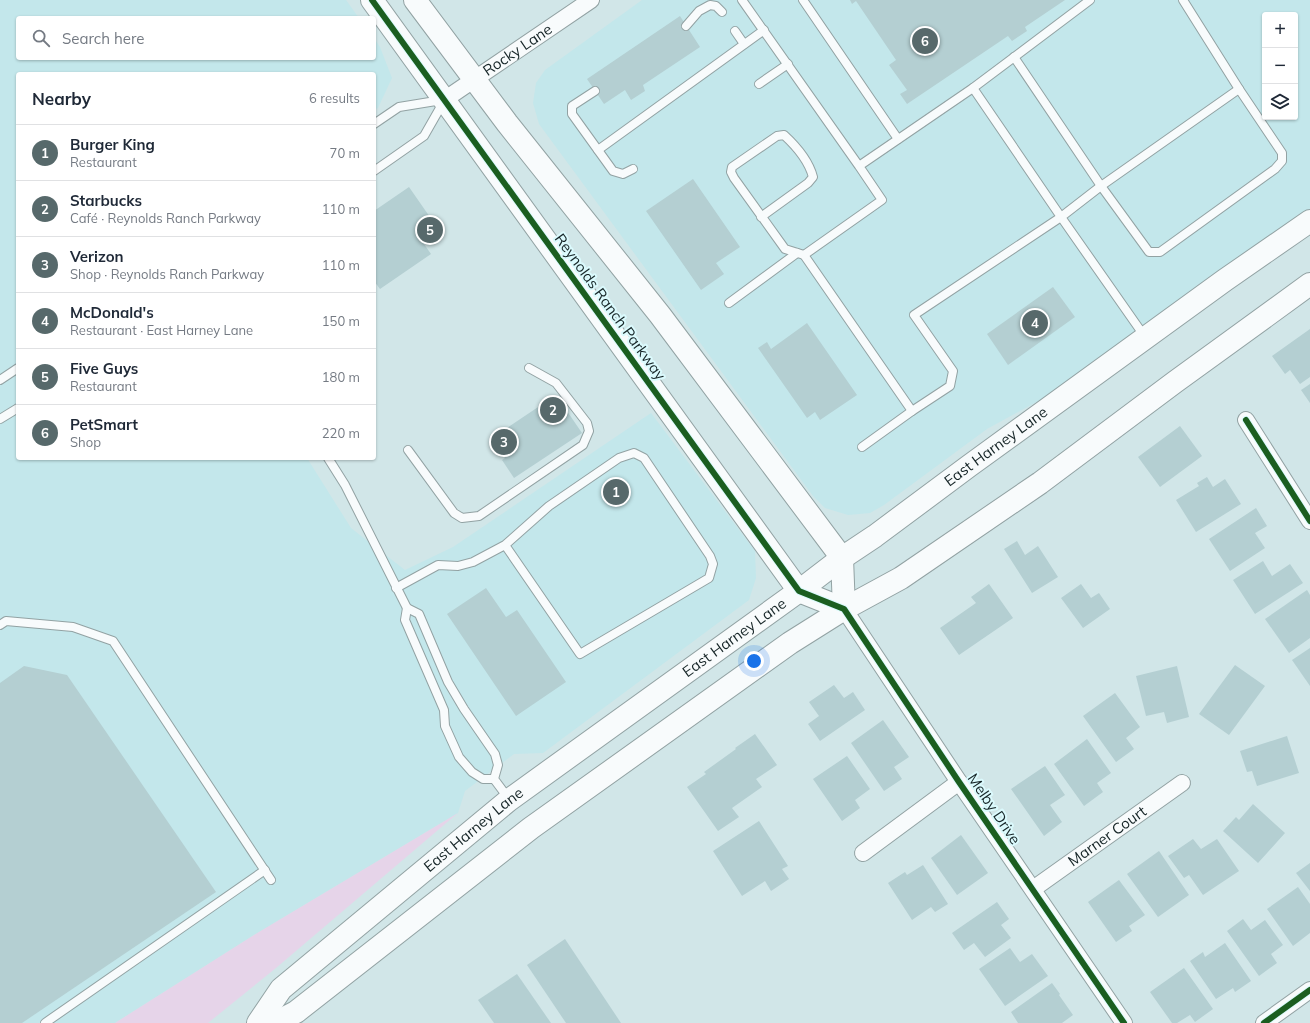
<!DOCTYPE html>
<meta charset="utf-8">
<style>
:root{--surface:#fff;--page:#f6f6f7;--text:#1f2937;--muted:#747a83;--line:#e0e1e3;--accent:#57696b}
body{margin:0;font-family:Mulish,sans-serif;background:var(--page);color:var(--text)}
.controls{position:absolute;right:12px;top:12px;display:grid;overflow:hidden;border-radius:4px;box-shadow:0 1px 3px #0004}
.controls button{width:36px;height:36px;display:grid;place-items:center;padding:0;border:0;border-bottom:1px solid var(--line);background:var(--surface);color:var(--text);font:20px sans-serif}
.you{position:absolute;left:754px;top:661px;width:14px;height:14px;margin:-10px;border:3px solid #fff;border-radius:50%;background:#1a73e8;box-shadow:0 0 0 6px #1a73e833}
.badge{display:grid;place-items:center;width:26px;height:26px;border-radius:50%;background:var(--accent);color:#fff;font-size:13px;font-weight:700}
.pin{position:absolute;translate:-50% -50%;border:2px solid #fff;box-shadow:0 1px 4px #0006}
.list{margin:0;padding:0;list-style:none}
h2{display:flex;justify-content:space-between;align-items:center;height:52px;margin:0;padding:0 16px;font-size:17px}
h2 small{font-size:13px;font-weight:400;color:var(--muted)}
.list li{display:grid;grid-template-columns:26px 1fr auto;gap:12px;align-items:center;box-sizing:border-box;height:56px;padding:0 16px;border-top:1px solid var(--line)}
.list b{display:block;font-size:15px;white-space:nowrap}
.list p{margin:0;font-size:13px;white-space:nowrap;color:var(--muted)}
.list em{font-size:13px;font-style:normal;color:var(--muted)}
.icon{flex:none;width:22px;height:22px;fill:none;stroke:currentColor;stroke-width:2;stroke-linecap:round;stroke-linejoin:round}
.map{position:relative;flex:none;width:1310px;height:1023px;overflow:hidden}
.search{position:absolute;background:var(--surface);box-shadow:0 1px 3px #0004;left:16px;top:16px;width:360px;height:44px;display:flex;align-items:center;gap:10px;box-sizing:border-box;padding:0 14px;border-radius:4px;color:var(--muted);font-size:15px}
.panel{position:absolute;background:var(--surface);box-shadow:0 1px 3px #0004;left:16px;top:72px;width:360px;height:388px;border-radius:4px}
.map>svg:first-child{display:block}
.built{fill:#c3e7eb;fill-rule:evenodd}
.green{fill:#e6d4e9}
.building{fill:#b4cfd2}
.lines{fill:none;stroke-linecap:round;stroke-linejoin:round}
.lane-casing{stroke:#92a2a3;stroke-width:10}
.street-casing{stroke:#92a2a3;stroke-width:18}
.secondary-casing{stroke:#92a2a3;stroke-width:24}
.lane{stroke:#f8fbfc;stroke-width:8}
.street{stroke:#f8fbfc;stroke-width:16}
.secondary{stroke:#f8fbfc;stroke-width:22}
.cycleway-casing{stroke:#dbfafd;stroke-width:8}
.cycleway{stroke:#1b5e20;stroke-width:6}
.labels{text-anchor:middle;stroke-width:4;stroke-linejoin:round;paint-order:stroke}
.street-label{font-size:15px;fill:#162527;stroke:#dbfafd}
</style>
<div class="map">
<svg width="1310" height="1023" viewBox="0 0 1310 1023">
<rect width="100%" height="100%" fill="#d1e6e8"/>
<g class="built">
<path d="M 0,0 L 346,0 L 359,18 L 18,18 L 18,58 L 374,58 L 374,38 L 380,47 L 392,78 L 378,108 L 374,110 L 374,74 L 18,74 L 18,458 L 307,458 L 351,528 L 405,570 L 453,547 L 651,413 L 755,551 L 756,578 L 749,600 L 543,753 L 514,754 L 465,791 L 458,813 L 254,935 L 115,1023 L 0,1023 Z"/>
<path d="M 642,0 L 1310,0 L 1310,215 L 1062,388 L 987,429 L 884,505 L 870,513 L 848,515 L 825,508 L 813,496 L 539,124 L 533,103 L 536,83 L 545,70 ZM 1265,15 L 1295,15 L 1295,117 L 1265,117 Z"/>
</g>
<path class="green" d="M 458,813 L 276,968 L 208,1023 L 115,1023 L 254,935 Z"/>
<g class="building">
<path d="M 850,0 L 1065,0 L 1025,27 L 1027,31 L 1012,41 L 1008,36 L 907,104 L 900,94 L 907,90 L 889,65 L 896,60 L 856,1 L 852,4 Z"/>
<path d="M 680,16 L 700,47 L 643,85 L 645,91 L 631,100 L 625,90 L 604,104 L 587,79 Z"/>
<path d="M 693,179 L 740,247 L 716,263 L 724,274 L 701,290 L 646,211 Z"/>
<path d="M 409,187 L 441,233 L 424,244 L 431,254 L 380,289 L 374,281 L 374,211 Z"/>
<path d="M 1053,287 L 1075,317 L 1008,365 L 987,334 Z"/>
<path d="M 807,323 L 857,395 L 820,420 L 815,412 L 807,418 L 758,348 L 767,342 L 771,349 Z"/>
<path d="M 1310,329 L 1310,377 L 1300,384 L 1290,370 L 1285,374 L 1272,356 Z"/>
<path d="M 1310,384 L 1310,403 L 1301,390 Z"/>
<path d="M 556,395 L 582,433 L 514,478 L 502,460 L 505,458 L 492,438 Z"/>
<path d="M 1180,426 L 1202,456 L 1160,487 L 1138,457 Z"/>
<path d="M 1207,477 L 1213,487 L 1225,479 L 1241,504 L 1196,532 L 1176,500 L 1199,486 L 1197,483 Z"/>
<path d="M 1256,508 L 1267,526 L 1255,533 L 1265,548 L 1230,571 L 1209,539 Z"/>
<path d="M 1017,541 L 1025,555 L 1038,546 L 1058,577 L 1032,593 L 1004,549 Z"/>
<path d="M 1263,561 L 1272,576 L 1290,564 L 1303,583 L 1255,614 L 1233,580 Z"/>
<path d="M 989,584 L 1013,618 L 959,655 L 940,628 L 976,603 L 971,597 Z"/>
<path d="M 1081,584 L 1091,598 L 1099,593 L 1110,609 L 1083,628 L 1061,598 Z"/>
<path d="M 486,588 L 506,617 L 517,610 L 566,682 L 516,716 L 447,614 Z"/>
<path d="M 1307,590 L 1310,595 L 1310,638 L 1289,653 L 1265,619 Z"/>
<path d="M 1310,648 L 1310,686 L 1292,660 Z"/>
<path d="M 1235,665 L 1265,686 L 1229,735 L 1199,714 Z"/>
<path d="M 24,666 L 67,675 L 216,892 L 22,1023 L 0,1023 L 0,683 Z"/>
<path d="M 1177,666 L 1189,717 L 1167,723 L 1164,712 L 1146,716 L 1136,676 Z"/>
<path d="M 834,685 L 844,698 L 853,692 L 865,710 L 820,741 L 808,724 L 819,716 L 809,702 Z"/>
<path d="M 1115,693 L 1140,727 L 1126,738 L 1134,749 L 1116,762 L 1083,716 Z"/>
<path d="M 883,720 L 909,757 L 894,767 L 902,779 L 884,791 L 851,743 Z"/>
<path d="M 755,734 L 777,765 L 756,779 L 762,787 L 732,808 L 739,817 L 718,831 L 687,787 L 706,774 L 704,772 L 736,749 L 735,748 Z"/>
<path d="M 1287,736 L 1299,773 L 1257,786 L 1252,771 L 1247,772 L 1240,751 Z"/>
<path d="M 1087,739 L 1111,773 L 1097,783 L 1103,792 L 1084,806 L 1054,764 Z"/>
<path d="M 847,756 L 870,789 L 855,800 L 860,808 L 842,821 L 813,779 Z"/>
<path d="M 1045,766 L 1065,795 L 1050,805 L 1062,822 L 1044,836 L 1011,789 Z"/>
<path d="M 1253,804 L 1285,833 L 1258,863 L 1223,831 L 1236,817 L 1239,820 Z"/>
<path d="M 759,821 L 788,866 L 782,869 L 789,879 L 771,891 L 765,881 L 742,896 L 713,851 Z"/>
<path d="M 961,835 L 988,873 L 957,895 L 931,858 Z"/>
<path d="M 1193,839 L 1201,849 L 1217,839 L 1239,871 L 1203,895 L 1189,875 L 1184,878 L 1168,856 Z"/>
<path d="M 1159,851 L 1189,895 L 1158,917 L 1127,874 Z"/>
<path d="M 1310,863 L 1310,891 L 1296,873 Z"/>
<path d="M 923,865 L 948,904 L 935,912 L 931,907 L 912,920 L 888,883 L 905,872 L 907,875 Z"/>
<path d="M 1119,880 L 1145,915 L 1129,926 L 1132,931 L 1116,942 L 1088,902 Z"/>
<path d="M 1298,887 L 1310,904 L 1310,933 L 1293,946 L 1267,909 Z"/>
<path d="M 997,902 L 1009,919 L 1001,925 L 1011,938 L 985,957 L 974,943 L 964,950 L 952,933 Z"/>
<path d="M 1243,919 L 1251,930 L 1265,920 L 1283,945 L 1271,954 L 1277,963 L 1259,976 L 1227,931 Z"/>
<path d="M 565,939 L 621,1023 L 566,1023 L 527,965 Z"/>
<path d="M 1225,943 L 1251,981 L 1235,992 L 1233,988 L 1216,999 L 1190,961 L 1203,952 L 1205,957 Z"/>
<path d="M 1010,948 L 1020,962 L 1032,954 L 1048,976 L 1005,1006 L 979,969 Z"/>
<path d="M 1184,968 L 1213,1009 L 1195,1022 L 1190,1015 L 1177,1023 L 1172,1023 L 1150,992 Z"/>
<path d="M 517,974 L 551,1023 L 494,1023 L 478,1000 Z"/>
<path d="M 1052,983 L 1060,994 L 1059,995 L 1073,1015 L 1062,1023 L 1018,1023 L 1011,1012 Z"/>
</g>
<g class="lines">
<defs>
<g id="lane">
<path d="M 742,0 L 859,166 L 973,88 L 1061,217 L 914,315 L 953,371 L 950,386 L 912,411 L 804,255 L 882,200 L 859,166"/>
<path d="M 803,0 L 898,139"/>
<path d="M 686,26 L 699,11 L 710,5 L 716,6 L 722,12"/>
<path d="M 735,31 L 744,44"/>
<path d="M 1014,57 L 1101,186 L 1149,252 L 1160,252 L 1275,169 L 1282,161 L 1282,153 L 1239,89"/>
<path d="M 759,84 L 788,64"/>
<path d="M 973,88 L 1090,0"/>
<path d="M 595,91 L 572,106 L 572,114 L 613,171 L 623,174 L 633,169"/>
<path d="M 374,124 L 399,107 L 442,100"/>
<path d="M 598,150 L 764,30"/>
<path d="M 374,171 L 424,136 L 444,101"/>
<path d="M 761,217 L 808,183 L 813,177 C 809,162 796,146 784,135 L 777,136 L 732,167 L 731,172 L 734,178 L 785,249 L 804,255"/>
<path d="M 729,303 L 797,253"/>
<path d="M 1145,337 L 1061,217 L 1101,186 L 1239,89 L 1183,0"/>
<path d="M 0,380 L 18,368"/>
<path d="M 0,419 L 18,408"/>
<path d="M 862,447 L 912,411"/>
<path d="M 408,450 L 454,513 L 462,518 L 479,516 L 583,445 L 589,431 L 587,423 L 556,383 L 529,368"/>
<path d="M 328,458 L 345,485 L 407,608 L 419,614 L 448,682 L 464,709 L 495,754 L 498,765 L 494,779 L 509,799"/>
<path d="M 396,588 L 438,565 L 458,566 L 473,562 L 505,545 L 580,654 L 709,578 L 713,564 L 710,556 L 644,458 L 634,453 L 619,458 L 549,506 L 505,545"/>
<path d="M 407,608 L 405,620 L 444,710 L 445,726 L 459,757 L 472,772 L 483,779 L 494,779"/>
<path d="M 0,625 L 6,621 L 73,627 L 113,641 L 271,880"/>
<path d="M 45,1023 L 265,870"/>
</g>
<g id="street">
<path id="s1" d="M 444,100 L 591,0"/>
<path d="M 1246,420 L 1310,521"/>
<path d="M 844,609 L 959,782 L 1124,1023"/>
<path d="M 863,853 L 959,782"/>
<path id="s2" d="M 1033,889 L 1182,783"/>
<path d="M 1264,1023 L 1310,990"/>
</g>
<g id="secondary">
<path d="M 372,0 L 799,591 L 844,609"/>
<path d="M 415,0 L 507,123 L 660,315 L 842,558 L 844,609"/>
<path id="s3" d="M 258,1023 L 281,989 L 509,800 L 799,591 L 842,558 L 875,536 L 969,466 L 1225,280 L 1310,221"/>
<path d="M 275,1023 L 296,1012 L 531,828 L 790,643 L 844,609 L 901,578 L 1040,483 L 1175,382 L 1310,284"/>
</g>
</defs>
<use href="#lane" class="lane-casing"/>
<use href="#street" class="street-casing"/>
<use href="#secondary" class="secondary-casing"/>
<use href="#lane" class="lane"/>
<use href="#street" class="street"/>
<use href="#secondary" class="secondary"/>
<defs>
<g id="cycleway">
<path d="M 372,0 L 799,591 L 844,609 L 959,782 L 1124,1023"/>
<path d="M 1246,420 L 1310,521"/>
<path d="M 1264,1023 L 1310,990"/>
</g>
</defs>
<use href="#cycleway" class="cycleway-casing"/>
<use href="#cycleway" class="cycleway"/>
</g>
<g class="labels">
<g class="street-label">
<text dy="5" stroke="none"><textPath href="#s1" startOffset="89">Rocky Lane</textPath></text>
<text transform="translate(610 307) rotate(54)" y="5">Reynolds Ranch Parkway</text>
<text dy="5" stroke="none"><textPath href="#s3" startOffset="939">East Harney Lane</textPath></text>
<text dy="5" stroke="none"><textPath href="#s3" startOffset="615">East Harney Lane</textPath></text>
<text transform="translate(994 809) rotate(56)" y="5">Melby Drive</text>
<text dy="5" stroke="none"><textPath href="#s3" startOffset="291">East Harney Lane</textPath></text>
<text dy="5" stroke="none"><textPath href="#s2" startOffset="91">Marner Court</textPath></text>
</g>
</g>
</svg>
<div class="controls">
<button>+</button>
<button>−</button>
<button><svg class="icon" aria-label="layers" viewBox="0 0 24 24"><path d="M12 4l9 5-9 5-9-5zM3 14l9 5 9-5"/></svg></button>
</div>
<div class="you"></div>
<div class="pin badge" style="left:616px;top:492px">1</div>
<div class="pin badge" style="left:553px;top:410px">2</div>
<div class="pin badge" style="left:504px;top:442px">3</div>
<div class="pin badge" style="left:1035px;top:323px">4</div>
<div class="pin badge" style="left:430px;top:230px">5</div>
<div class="pin badge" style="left:925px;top:41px">6</div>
<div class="search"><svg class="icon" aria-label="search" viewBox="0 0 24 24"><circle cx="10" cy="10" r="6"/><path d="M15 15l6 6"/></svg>Search here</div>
<section class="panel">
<h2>Nearby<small>6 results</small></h2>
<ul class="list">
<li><span class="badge">1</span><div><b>Burger King</b><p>Restaurant</p></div><em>70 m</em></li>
<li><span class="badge">2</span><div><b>Starbucks</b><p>Café · Reynolds Ranch Parkway</p></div><em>110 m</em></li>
<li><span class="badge">3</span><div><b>Verizon</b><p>Shop · Reynolds Ranch Parkway</p></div><em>110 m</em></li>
<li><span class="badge">4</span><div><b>McDonald's</b><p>Restaurant · East Harney Lane</p></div><em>150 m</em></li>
<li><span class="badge">5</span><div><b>Five Guys</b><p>Restaurant</p></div><em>180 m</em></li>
<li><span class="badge">6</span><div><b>PetSmart</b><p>Shop</p></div><em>220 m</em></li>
</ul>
</section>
</div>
